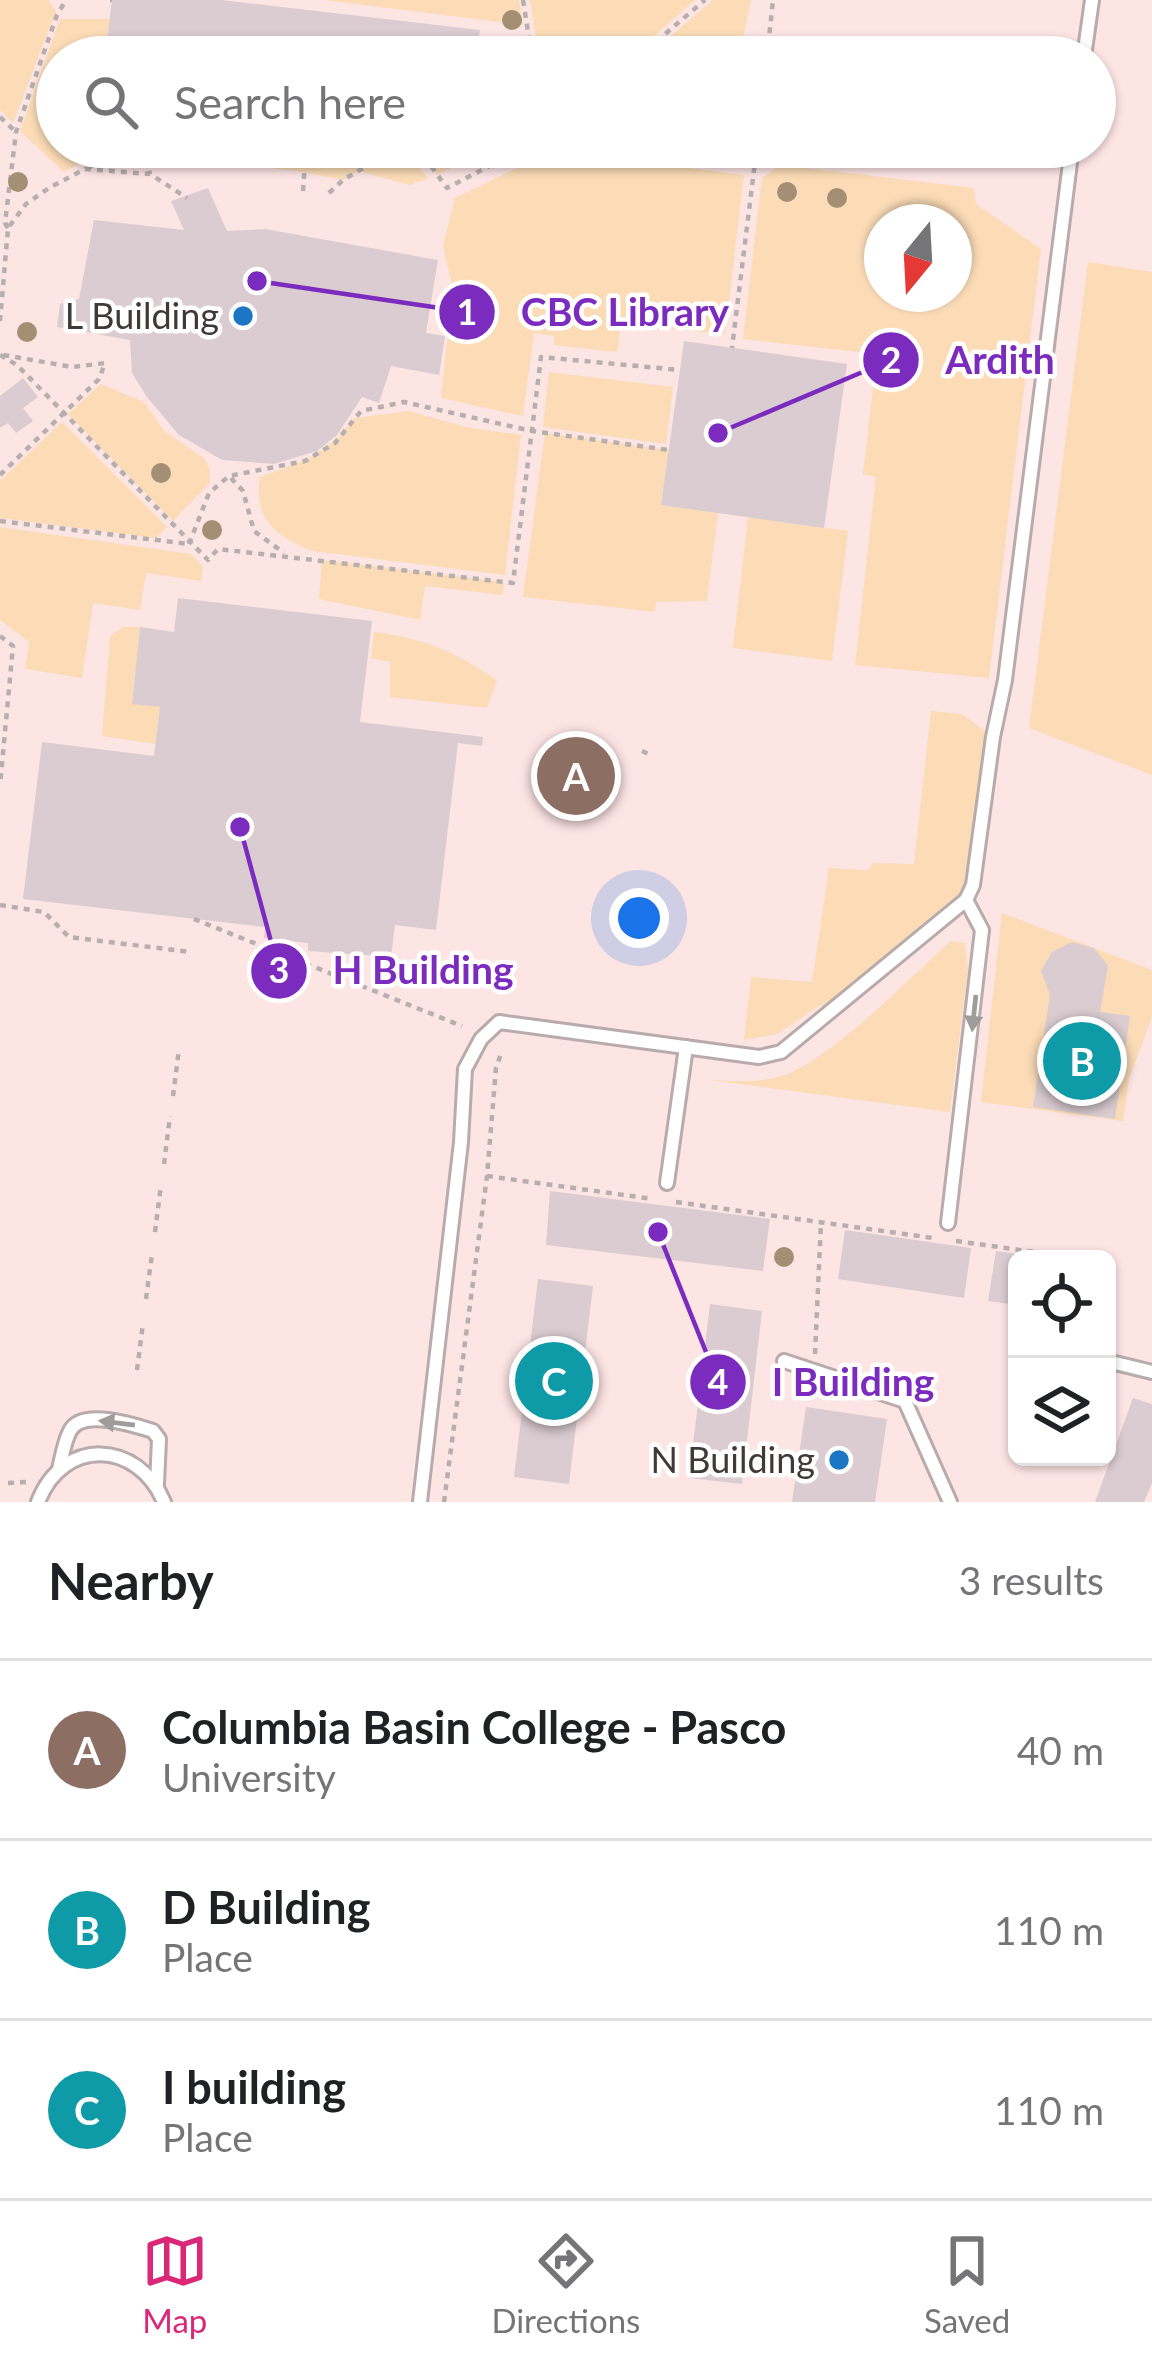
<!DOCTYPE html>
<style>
:root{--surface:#fff;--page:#f6f6f6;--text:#202124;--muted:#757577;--line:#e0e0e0;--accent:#db2777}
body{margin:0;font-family:Lato,sans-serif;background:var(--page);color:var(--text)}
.controls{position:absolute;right:36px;bottom:36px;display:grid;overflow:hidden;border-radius:18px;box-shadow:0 3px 9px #0004}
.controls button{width:108px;height:108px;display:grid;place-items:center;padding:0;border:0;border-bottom:3px solid var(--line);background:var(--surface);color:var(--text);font:60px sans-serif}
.compass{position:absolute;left:864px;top:204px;width:108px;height:108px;border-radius:50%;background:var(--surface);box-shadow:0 3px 9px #0004;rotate:198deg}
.you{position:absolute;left:639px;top:918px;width:42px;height:42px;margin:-30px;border:9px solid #fff;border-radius:50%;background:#1a73e8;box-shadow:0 0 0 18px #1a73e833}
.badge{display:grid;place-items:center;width:78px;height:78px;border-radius:50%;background:var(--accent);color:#fff;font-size:39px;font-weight:700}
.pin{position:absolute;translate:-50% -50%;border:6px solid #fff;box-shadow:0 3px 12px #0006}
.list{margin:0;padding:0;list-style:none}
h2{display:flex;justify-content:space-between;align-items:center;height:156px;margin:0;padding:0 48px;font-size:51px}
h2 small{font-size:39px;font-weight:400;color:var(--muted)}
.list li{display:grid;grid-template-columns:78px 1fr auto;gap:36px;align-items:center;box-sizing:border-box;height:180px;padding:0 48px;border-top:3px solid var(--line)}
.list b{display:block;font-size:45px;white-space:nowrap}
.list p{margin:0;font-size:39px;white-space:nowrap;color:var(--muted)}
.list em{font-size:39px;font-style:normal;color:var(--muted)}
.icon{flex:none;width:66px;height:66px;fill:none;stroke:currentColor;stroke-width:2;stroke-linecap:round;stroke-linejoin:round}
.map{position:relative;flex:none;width:1152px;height:1502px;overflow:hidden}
.search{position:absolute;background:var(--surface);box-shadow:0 3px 9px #0004;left:36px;right:36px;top:36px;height:132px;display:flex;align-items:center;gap:30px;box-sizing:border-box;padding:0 42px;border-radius:66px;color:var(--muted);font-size:45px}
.sheet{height:696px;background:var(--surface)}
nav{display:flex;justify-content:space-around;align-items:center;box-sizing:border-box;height:168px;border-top:3px solid var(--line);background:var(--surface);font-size:33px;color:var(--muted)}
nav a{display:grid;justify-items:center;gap:6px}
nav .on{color:var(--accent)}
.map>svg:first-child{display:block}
.built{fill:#fde5e4;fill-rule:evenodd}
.green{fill:#fbdcb7;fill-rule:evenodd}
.building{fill:#daccd1}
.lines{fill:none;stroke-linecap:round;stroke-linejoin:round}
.service-casing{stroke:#b9abab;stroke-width:18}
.path{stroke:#b7afaf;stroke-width:4.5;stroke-dasharray:6 6;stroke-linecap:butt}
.service{stroke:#fff;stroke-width:12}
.tree{fill:#a48f75}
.oneway{fill:#9f9c9c}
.poi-dot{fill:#1d76c4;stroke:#fff;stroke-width:4.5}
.labels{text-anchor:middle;stroke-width:9;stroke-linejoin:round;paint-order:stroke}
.poi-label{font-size:36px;fill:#3f3939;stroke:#fff;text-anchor:end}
.leader{fill:none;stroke:#7b2cbf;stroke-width:4.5}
.callout-dot{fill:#7b2cbf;stroke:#fff;stroke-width:4.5}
.mark-label{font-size:36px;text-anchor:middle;font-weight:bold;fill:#fff}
.callout-label{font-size:39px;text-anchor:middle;font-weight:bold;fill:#7b2cbf;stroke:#fff;stroke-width:9;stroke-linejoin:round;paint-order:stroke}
</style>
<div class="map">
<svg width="1152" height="1502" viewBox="0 0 1152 1502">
<rect width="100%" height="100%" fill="#fff6f5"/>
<path class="built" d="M 0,0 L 1152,0 L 1152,1502 L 0,1502 ZM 57,57 L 1095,57 L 1095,147 L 57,147 ZM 882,222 L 954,222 L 954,294 L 882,294 ZM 1017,1259 L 1107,1259 L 1107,1457 L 1017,1457 Z"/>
<g class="green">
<path d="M 0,0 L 48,0 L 56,11 L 13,123 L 0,110 Z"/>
<path d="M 324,0 L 519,0 L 523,25 Z"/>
<path d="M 530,0 L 695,0 L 630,57 L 539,57 Z"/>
<path d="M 713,0 L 751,0 L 739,57 L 646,57 Z"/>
<path d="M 60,19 L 110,19 L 105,57 L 57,57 L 57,147 L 109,147 L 64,172 L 20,131 Z"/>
<path d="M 166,147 L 267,147 L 305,151 L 306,147 L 398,147 L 382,157 L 415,162 L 428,179 L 409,185 L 359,171 L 343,180 L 304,172 L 173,156 Z"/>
<path d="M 417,147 L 493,147 L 437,175 Z"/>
<path d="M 553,151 L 744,175 L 725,334 L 621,325 L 617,352 L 554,345 L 554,336 L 534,333 L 523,416 L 441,398 L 453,290 L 443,246 L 455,198 Z"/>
<path d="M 781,165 L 974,188 L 976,204 L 1041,249 L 989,678 L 855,665 L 876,477 L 863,474 L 877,354 L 743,339 L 762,178 ZM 882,222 L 954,222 L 954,294 L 882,294 Z"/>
<path d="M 1088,262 L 1152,272 L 1152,775 L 1029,728 Z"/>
<path d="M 549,372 L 673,387 L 666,444 L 543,427 Z"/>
<path d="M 101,384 L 144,402 L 164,431 L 204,458 L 210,470 L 210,483 L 173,521 L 68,414 Z"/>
<path d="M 409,411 L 466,427 L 521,435 L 505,575 L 312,551 C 276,536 253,519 260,477 C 303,462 327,454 355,418 Z"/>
<path d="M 62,422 L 167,527 L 156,538 L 0,518 L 0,481 Z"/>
<path d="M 545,433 L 669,450 L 661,504 L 718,513 L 707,601 L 656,602 L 655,612 L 523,597 Z"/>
<path d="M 748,517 L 848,531 L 832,661 L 733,648 Z"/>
<path d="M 0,527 L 191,554 L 203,567 L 201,581 L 146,573 L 140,610 L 93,603 L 82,678 L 25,669 L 29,642 L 0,620 Z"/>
<path d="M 322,560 L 504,582 L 503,595 L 425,586 L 420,620 L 319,599 Z"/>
<path d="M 123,627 L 140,627 L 132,703 L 160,707 L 156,744 L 102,736 L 110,636 Z"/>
<path d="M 374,632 C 427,639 453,651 497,680 L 487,708 L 390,697 L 390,662 L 371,658 Z"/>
<path d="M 931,711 L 962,714 L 993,737 L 973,885 L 957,912 L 861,988 L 816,1008 L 777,1034 L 744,1040 L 751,977 L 812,982 L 829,868 L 868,870 L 873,863 L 914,864 Z"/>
<path d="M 1002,913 L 1152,970 L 1152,1017 L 1129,1079 L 1123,1121 L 981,1102 Z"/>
<path d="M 951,941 L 965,943 L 968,970 L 950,1112 L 709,1080 C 737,1081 766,1084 792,1072 C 844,1047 907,980 951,941 Z"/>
</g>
<g class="building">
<path d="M 112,0 L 221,0 L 480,30 L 476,57 L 105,57 Z"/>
<path d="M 208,188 L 227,231 L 265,229 L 438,260 L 426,333 L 445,336 L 439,375 L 391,366 L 379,403 L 362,397 L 337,435 L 317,451 L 274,464 L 222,460 L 179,435 L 147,397 L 132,373 L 130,340 L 57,327 L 60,304 L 79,299 L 94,220 L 184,230 L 171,201 Z"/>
<path d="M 684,341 L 847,364 L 824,528 L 661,505 Z"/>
<path d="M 23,378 L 38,397 L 23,408 L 33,421 L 16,433 L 8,423 L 0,428 L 0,396 Z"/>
<path d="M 178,598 L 372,621 L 360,722 L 483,737 L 482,746 L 458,743 L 436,930 L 395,925 L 391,957 L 308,951 L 308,943 L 264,938 L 265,927 L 23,899 L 42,742 L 154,756 L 160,707 L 132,704 L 140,627 L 174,632 Z"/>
<path d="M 1072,942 L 1094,948 L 1108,966 L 1100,1012 L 1130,1016 L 1115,1119 L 1033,1107 L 1050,995 L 1041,971 L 1052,952 Z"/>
<path d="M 550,1191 L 770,1219 L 763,1271 L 546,1245 Z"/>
<path d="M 845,1230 L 971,1248 L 964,1298 L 838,1279 Z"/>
<path d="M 996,1251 L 1032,1256 L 1017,1259 L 1017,1305 L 988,1301 Z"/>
<path d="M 538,1279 L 593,1286 L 569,1484 L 514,1477 Z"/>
<path d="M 710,1304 L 762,1311 L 742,1484 L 689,1478 Z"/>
<path d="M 1133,1398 L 1152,1404 L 1152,1483 L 1144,1502 L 1095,1502 Z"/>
<path d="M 806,1407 L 887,1419 L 875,1502 L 792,1502 Z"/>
</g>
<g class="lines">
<defs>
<g id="service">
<path d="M 1084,57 L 1092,0"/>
<path d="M 667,1183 L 686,1047"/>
<path d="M 948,1223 L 982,930 L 966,900"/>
<path d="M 784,1361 L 905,1401 L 950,1502"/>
<path d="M 1107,1361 L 1152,1372"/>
<path d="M 59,1469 C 62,1457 64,1442 70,1431 C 82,1408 134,1425 153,1431 L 159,1439 L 157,1484"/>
<path d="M 38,1502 C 63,1437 138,1440 164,1502"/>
<path d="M 420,1502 L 461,1142 L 465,1069 L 481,1039 L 499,1022 L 759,1057 L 781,1052 L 966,900 L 973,885 L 993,737 L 1005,680 L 1072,147"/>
</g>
</defs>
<use href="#service" class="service-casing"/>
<g class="path">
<path d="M 110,0 L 112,0"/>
<path d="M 523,0 L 532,57"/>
<path d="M 494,57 L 494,48 L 527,40"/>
<path d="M 638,57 L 705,0"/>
<path d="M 767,57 L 773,0"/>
<path d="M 0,117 L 16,132"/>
<path d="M 145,147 L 150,174"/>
<path d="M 417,147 L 447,188 L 526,147"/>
<path d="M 629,147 L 755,162 L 732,348"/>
<path d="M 755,162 L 757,147"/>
<path d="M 90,167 L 132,147"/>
<path d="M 303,191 L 306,147"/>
<path d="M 329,193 L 343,180 L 398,147"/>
<path d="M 8,228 L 5,223 L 16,132 L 57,15 L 66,0"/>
<path d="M 0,321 L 8,228 L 26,204 L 49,188 L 85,169 L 150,174 L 187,198"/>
<path d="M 0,355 L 17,365 L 208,560 L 218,549 L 513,583 L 541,357 L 680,370"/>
<path d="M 0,475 L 99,379 L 105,363 L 73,367 L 3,355"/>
<path d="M 231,478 L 243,491 L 254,531 L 284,553"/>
<path d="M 0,521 L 189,544"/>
<path d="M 189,544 L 209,493 L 229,476 L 305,461 L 335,443 L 361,411 L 404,402 L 532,431 L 669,450"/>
<path d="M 0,636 L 13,646 L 0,785"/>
<path d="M 642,751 L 651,755"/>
<path d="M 0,905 L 44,912 L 69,937 L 190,952"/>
<path d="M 194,919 L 462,1026"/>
<path d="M 173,1096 L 179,1049"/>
<path d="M 164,1164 L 170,1116"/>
<path d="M 487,1176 L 653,1199"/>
<path d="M 676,1202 L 933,1238"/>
<path d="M 155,1232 L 161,1185"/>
<path d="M 956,1241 L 1056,1255"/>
<path d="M 146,1299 L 152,1254"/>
<path d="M 815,1354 L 821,1222"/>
<path d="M 137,1370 L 143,1324"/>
<path d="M 8,1483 L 26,1482"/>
<path d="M 444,1502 L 487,1176 L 496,1068 L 501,1054"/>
</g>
<use href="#service" class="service"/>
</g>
<g class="tree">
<circle cx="512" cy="20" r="10"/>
<circle cx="18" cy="182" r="10"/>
<circle cx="787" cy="192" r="10"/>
<circle cx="837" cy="198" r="10"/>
<circle cx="27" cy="332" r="10"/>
<circle cx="161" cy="473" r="10"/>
<circle cx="212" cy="530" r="10"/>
<circle cx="784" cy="1257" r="10"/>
</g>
<defs><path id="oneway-solid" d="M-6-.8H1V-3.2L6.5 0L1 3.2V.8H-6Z" transform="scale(3)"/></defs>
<g class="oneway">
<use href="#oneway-solid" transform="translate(974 1013) rotate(96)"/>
<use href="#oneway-solid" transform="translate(117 1423) rotate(-173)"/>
</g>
<g class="poi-dot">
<circle cx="243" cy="316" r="12"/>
<circle cx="839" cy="1460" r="12"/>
</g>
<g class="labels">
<g class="poi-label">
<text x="219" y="329">L Building</text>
<text x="815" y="1473">N Building</text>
</g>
</g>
<path class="leader" d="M257 281L467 312M718 433L891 360M240 827L279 971M658 1232L718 1382"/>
<g class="callout-dot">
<circle cx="257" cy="281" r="12"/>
<circle cx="718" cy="433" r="12"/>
<circle cx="240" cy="827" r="12"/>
<circle cx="658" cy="1232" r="12"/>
<circle cx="467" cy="312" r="30"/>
<circle cx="891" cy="360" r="30"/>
<circle cx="279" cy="971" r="30"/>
<circle cx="718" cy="1382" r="30"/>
</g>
<g class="mark-label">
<text x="467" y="325">1</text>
<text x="891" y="373">2</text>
<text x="279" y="983">3</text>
<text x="718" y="1395">4</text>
</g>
<g class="callout-label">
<text x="625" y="326">CBC Library</text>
<text x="1000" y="374">Ardith</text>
<text x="423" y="984">H Building</text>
<text x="853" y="1396">I Building</text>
</g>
</svg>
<div class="controls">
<button><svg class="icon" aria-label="locate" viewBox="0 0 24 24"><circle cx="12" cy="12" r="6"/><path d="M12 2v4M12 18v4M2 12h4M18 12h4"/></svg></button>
<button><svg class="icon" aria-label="layers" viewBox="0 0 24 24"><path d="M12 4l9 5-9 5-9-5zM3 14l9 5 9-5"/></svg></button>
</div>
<svg class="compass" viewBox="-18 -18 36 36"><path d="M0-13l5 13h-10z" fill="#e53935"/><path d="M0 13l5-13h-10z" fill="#757577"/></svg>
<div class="you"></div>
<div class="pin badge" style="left:576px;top:776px;background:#8d6e63">A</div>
<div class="pin badge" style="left:1082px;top:1061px;background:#0f9aa8">B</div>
<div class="pin badge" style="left:554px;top:1381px;background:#0f9aa8">C</div>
<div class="search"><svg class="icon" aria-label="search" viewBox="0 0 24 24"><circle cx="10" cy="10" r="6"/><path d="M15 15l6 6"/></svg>Search here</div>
</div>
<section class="sheet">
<h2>Nearby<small>3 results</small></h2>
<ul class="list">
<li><span class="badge" style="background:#8d6e63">A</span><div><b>Columbia Basin College - Pasco</b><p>University</p></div><em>40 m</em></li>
<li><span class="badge" style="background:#0f9aa8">B</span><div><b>D Building</b><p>Place</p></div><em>110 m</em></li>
<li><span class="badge" style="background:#0f9aa8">C</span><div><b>I building</b><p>Place</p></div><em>110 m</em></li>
</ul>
</section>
<nav>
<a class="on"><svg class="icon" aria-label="map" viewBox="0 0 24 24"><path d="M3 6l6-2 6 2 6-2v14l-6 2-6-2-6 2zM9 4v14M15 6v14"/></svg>Map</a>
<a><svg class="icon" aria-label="directions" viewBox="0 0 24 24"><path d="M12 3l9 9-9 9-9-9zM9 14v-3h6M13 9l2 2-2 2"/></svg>Directions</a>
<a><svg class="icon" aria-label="saved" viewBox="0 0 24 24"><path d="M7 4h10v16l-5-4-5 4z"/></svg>Saved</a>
</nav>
